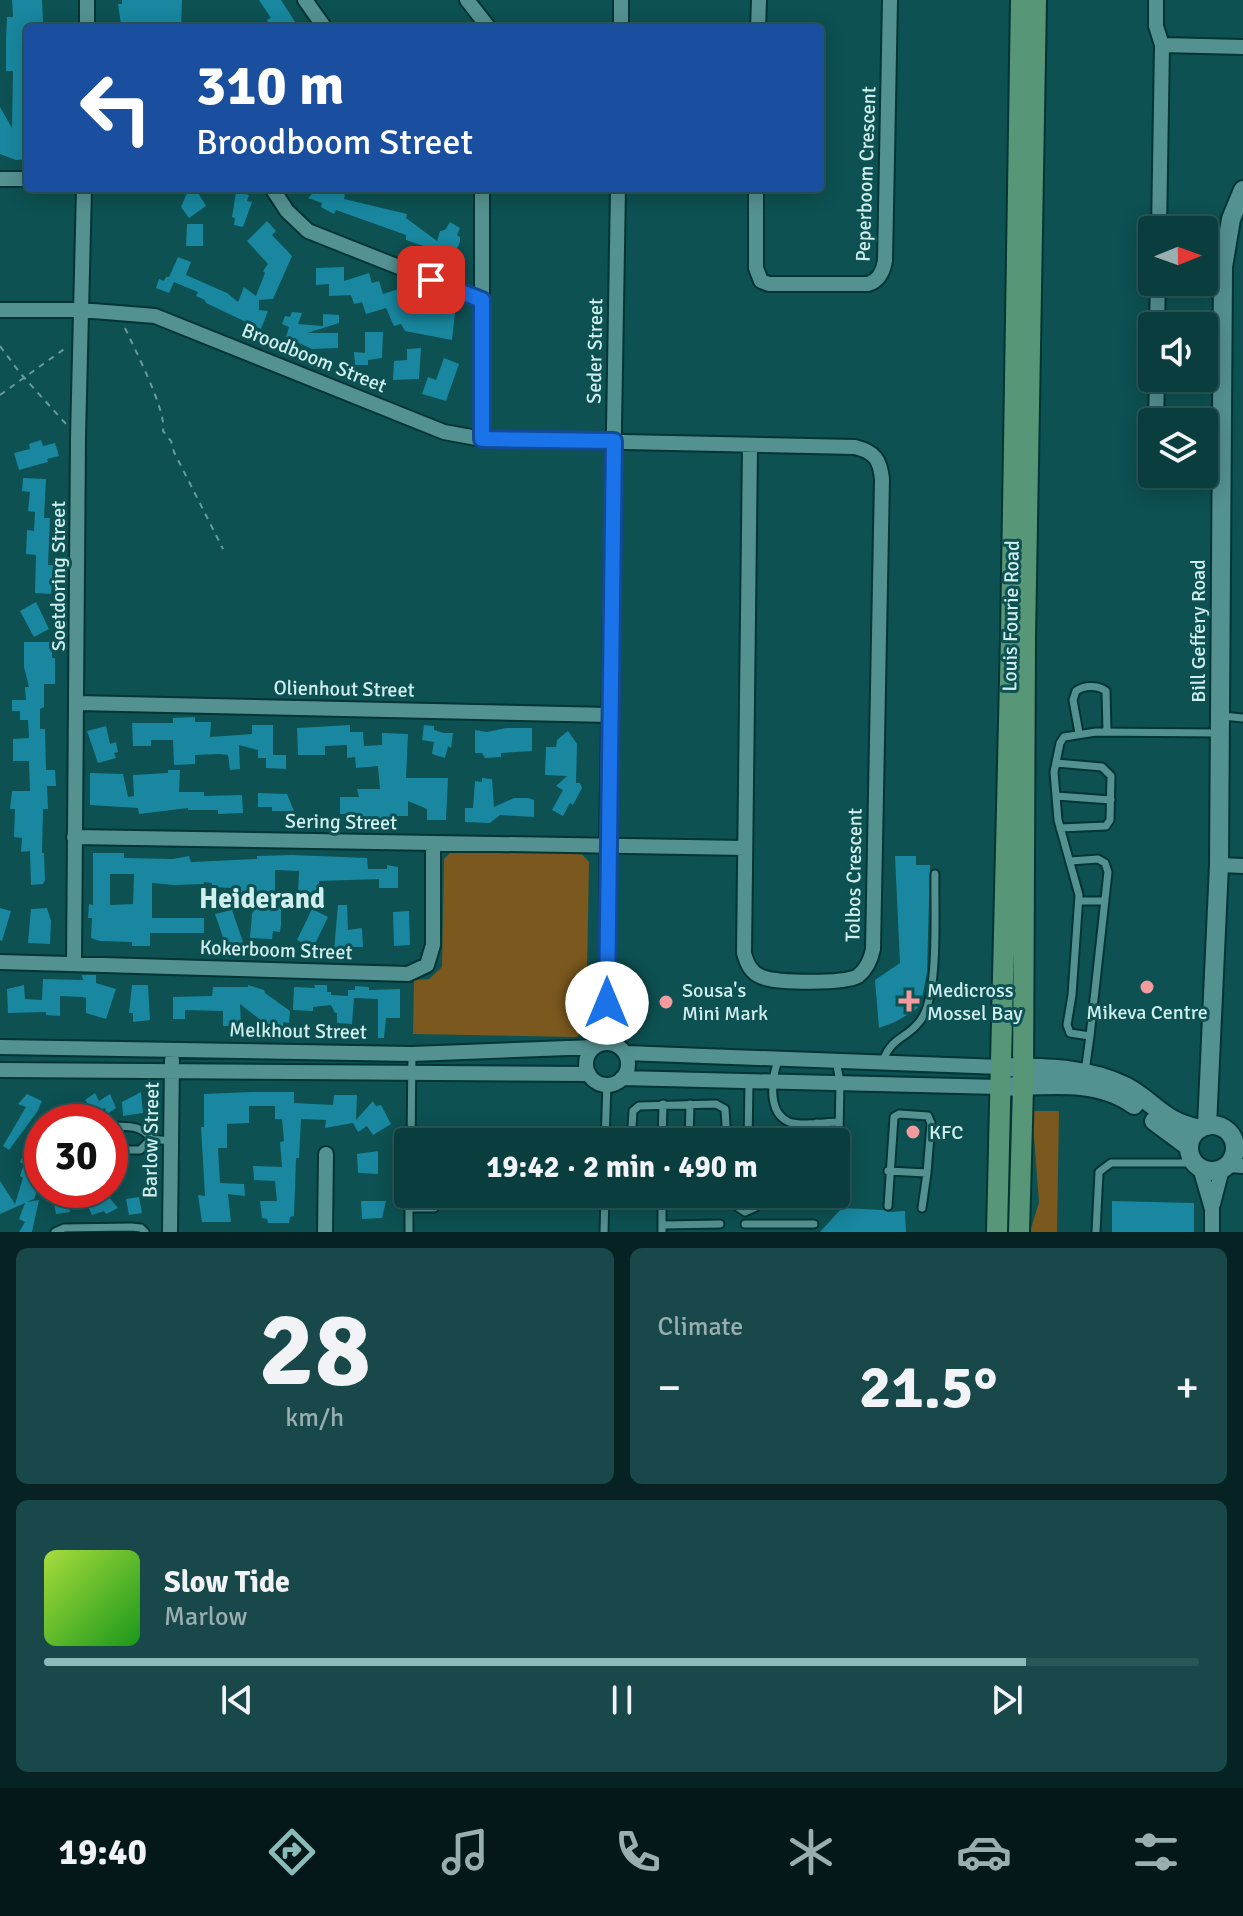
<!DOCTYPE html>
<html lang="en">
<head>
<meta charset="utf-8">
<style>
  :root { --surface:#0a3d3e; --page:#184849; --text:#f1f3f6; --muted:#99aeb0; --line:#2a5658; --accent:#8bbbb9 }
  body { margin:0; font-family:Signika,sans-serif; background:var(--page); color:var(--text); height:100vh; display:flex; flex-direction:column; font-size:30px; white-space:nowrap }
  * { box-sizing:border-box; margin:0 }
  p { font-size:26px; color:var(--muted) }
  .icon { flex:none; width:44px; height:44px; fill:none; stroke:currentColor; stroke-width:2; stroke-linecap:round; stroke-linejoin:round }
  .map { position:relative; height:1232px; overflow:hidden }
  .panel { display:flex; flex-direction:column; gap:16px; padding:16px; background:#062222; flex:1 }
  .panel>* { flex:none }
  .hud { position:absolute; left:24px; top:24px; width:800px; height:168px; border-radius:8px; box-shadow:0 4px 20px #0003,0 0 0 2px var(--line); background:#1a4fa0; color:#fff; overflow:hidden }
  .needle { width:52px; rotate:89deg }
  .controls { position:absolute; left:1138px; top:216px; display:grid; gap:16px }
  .controls a { display:grid; place-items:center; width:80px; height:80px; border-radius:8px; background:var(--surface); box-shadow:0 4px 20px #0003,0 0 0 2px var(--line); font-size:40px }
  .speed { position:absolute; left:24px; top:1104px; display:flex; gap:16px; font-size:40px; font-weight:700; text-align:center }
  .speed>* { display:grid; place-content:center; width:104px; height:104px; border-radius:50%; background:var(--surface); box-shadow:0 4px 20px #0003,0 0 0 2px var(--line); line-height:1 }
  .speed .limit { border:12px solid #d22; background:#fff; color:#111 }
  .pin { position:absolute; display:grid; place-items:center; width:68px; height:68px; color:#fff; margin:-34px; border-radius:16px; box-shadow:0 4px 12px #0006 }
  .me { position:absolute; width:88px; margin:-44px; rotate:0deg; stroke-linejoin:round; filter:drop-shadow(0 0 6px #0008) }
  .turn { display:flex; align-items:center; gap:28px; height:168px; padding:0 40px; font-size:36px }
  .turn .icon { width:104px; height:104px; stroke-width:2.5 }
  .turn b { display:block; font-size:56px; line-height:68px }
  .big { font-size:60px; font-weight:800; line-height:1.1 }
  .panel .widget { flex:1; display:flex; flex-direction:column; justify-content:center; gap:12px; min-width:0; padding:0 28px; border-radius:12px; background:var(--page) }
  .panel .dial { align-items:center; gap:0 }
  .dial b { font-size:104px; line-height:1 }
  .song { display:flex; align-items:center; gap:24px }
  .cover { width:96px; height:96px; border-radius:12px; background:linear-gradient(135deg,hsl(80 70% 55%),hsl(120 70% 35%)) }
  .played { height:8px; border-radius:4px; background:linear-gradient(90deg,var(--accent) 85%,var(--line) 85%) }
  .keys { display:flex; justify-content:space-around; direction:ltr }
  .heat { display:flex; justify-content:space-between; align-items:center; font-size:44px; direction:ltr }
  .panel .tiles { flex:1; display:grid; gap:16px; grid-template-columns:1fr 1fr }
  .widget:last-child { grid-column:span 2 }
  .trip { position:absolute; left:394px; top:1128px; width:456px; height:80px; border-radius:8px; background:var(--surface); box-shadow:0 4px 20px #0003,0 0 0 2px var(--line); font-weight:800; line-height:80px; text-align:center }
  .tabs { display:flex; height:128px; justify-content:space-around; align-items:center; background:#041819; color:var(--muted) }
  .tabs .icon { width:56px; height:56px }
  .tabs .selected { color:var(--accent) }
  .tabs b { font-size:36px; color:var(--text) }
  .map>svg:first-child { display:block }
</style>
</head>
<body>
<div class="map">
<svg width="1243" height="1232" viewBox="0 0 1243 1232">
  <rect width="100%" height="100%" fill="#0d5152"/>
  <path fill="#7a581e" d="M453 850 580 852 589 862 586 1027 577 1037 413 1034 414 980 429 979 442 967 444 859Z
    M1032 1111H1059L1057 1232H1030L1039 1202Z"/>
  <path fill="#18879f" fill-rule="evenodd" d="M12 0H42L43 22H40V28H28V159L16 160 0 154V107L12 128 13 71H6V40L7 17H13Z
    M122 0H182L181 28H134L133 25 121 24 118 4H122Z
    M259 0H281L299 28H272L267 20 271 18Z
    M195 188 206 206 189 218 181 207 187 193Z
    M318 188H332L345 195 344 199 407 214 406 218 437 241 440 231 445 230 450 222 460 228 457 235 460 237V242L456 250 459 252 455 259 422 251 423 246 406 240V235L336 210 334 214 321 207 322 203 308 198Z
    M236 192 249 195 247 201 252 202 243 227 234 225 235 218 232 217Z
    M267 221 276 231 272 235 292 256 273 299 259 300V310L268 311 261 329 206 303 205 300 196 296 198 292 174 282 169 293 156 288 159 279 164 281 166 277H169L178 257 191 262 186 275 227 293 238 302 244 287 256 296 265 273 263 271 268 264 247 241Z
    M187 224H203V246H186Z
    M344 267V281L369 273 372 283 379 281 383 294 405 287 410 301 417 299 421 312 436 314 437 304 452 305 451 312 455 313 452 340 405 331 401 324 394 326 386 308 366 314 362 302 354 304 351 295 329 296V284L316 285V268Z
    M292 312 302 313 298 324 323 326V314L339 315V323L307 333H338V348L312 349 286 337 289 327 282 324 285 316 290 317Z
    M365 332H383L382 358 368 360V365H355L354 352 365 353Z
    M421 348 419 379 393 380 394 361 407 360V349Z
    M444 358 459 364 446 401 422 394 428 377 436 380Z
    M41 440 43 446 55 443 59 456 47 459 48 462 19 470 14 453 30 449 29 444Z
    M23 478 46 479 44 518H50L48 565H53L51 594 35 593 36 555 26 554 27 530 34 531 35 512 28 511 30 492 22 491Z
    M36 602 49 629 34 637 20 611Z
    M24 642H52V658H55V684H44V707L40 709V729H45L46 770H55L56 786H47L48 809H43L42 853H44L45 880 43 884 31 885 30 851 21 852 22 838 14 837 15 809H10L12 791H30L29 761H13V739L29 738 28 720H20V711H12V700H26L25 687H29L24 667Z
    M195 717V722H211L210 737 252 734V725H273V755H286V769L266 768V758H258V750L239 745 240 769 230 770 228 755 220 754 195 755V764L174 765 173 740H151V746H133L132 723H173V718Z
    M350 725V732H363L364 746 382 745V733L408 734 406 778H448L446 820H427V809L408 801V816H396V820L346 818 347 814H340V797H359L357 789H380L378 766 356 768 355 757 347 758V745L325 746V755H298L297 728Z
    M424 725 434 726V730L444 733H453L451 748 448 746 445 758 432 754 434 742 422 740Z
    M106 726 110 744 116 742 118 752 114 753 116 758 98 763 87 731Z
    M506 728H532V751L501 753V757L485 758 482 753H475V730L487 732Z
    M568 731 577 744 576 783H580L582 788 573 805 570 803 563 816 552 810 563 790 556 786 567 776 545 775 546 747H556L557 740Z
    M168 770H180L179 792H204V796L242 795 243 813 218 814V810H188V808L139 814 138 808 90 805V773L123 774 128 797 134 796 133 775 168 773Z
    M482 778 492 779 494 807 514 798H528L534 800V817L500 815 490 823 465 822V808H473L475 781 482 782Z
    M258 793 287 794 294 811H272V807H258Z
    M93 853H124V858L173 859 189 856 191 862 257 859V856L292 855 367 858 368 869H387V865L398 867V888H379V879L319 881 318 896H298L299 871 275 870V906H281V925L280 932 273 931 272 939 250 938 252 914 259 899 232 898 231 888 212 887V883L204 882V884L174 885 152 883V918H204V933H150V946H132V942L100 941 91 938 92 918H88L89 904 93 905ZM110 874H134L133 904 110 905Z
    M895 856H916V865H930L927 972 921 1004 914 1011 895 1022 879 1028 875 980 900 963Z
    M338 905H347L348 930 362 928 363 947H349L348 951 334 950Z
    M0 908 11 911 2 941 0 940Z
    M47 908 51 921 50 944 28 943 31 909Z
    M312 909 328 917 313 948 297 940Z
    M232 910 243 942 226 946 215 914Z
    M409 911 410 945 394 946 393 912Z
    M82 975H96V983L116 989 106 1019 86 1013V998L83 997 60 996V1016L46 1015V1012L8 1013 7 989 24 985 25 999 42 1000 43 979 83 980Z
    M132 985H148L150 1020 133 1022V1013H129Z
    M248 985 264 990 265 993 290 1011 289 1023 283 1022 284 1030 271 1028 240 1004 241 1026H223V1011L185 1010V1019H173V997L212 996 213 987H248Z
    M314 985H327V992H331V995L348 996V990H355V986L369 987V990L400 989V1018H386L384 1038H378V999L354 998 352 1024 337 1023V1013H335L331 1005 313 1007V1011L293 1010 294 987 315 988Z
    M141 1092 143 1113 123 1116 122 1102Z
    M251 1092H294V1103L333 1105 334 1095H357L356 1120 373 1101 376 1106 381 1105 391 1124 373 1135 367 1126 358 1132 353 1123 325 1128 326 1120 301 1119 299 1158H296L294 1216 290 1217 289 1223H268L267 1219 262 1218 260 1201H277L275 1181 254 1180 253 1166 282 1167 280 1142 284 1141 282 1119H275V1106H249V1123L227 1124V1148H218L220 1183 244 1184 245 1196 228 1194 231 1222H202L198 1195 205 1196 201 1127H204V1094Z
    M95 1093 99 1101 110 1094 116 1108 107 1114 105 1108 87 1117 84 1112 91 1108 85 1100Z
    M27 1094 42 1101 37 1112 9 1150 3 1146 26 1107 18 1104Z
    M378 1151V1174L358 1173 357 1154Z
    M25 1152 40 1162 34 1172 38 1175 34 1186 38 1188 34 1199 27 1202 39 1200 32 1232H19L25 1222 19 1219 25 1203 0 1214V1181L15 1204 23 1178 20 1176 24 1164 20 1162Z
    M95 1195 97 1200 107 1195 118 1208 106 1214 104 1211 92 1215 85 1200Z
    M67 1197 70 1212 56 1214 53 1199Z
    M139 1197 142 1213 129 1215 126 1199Z
    M361 1201H386L382 1218 362 1219Z
    M1112 1201 1194 1203V1232H1112Z
    M842 1208 883 1210 888 1212 905 1211 906 1232H820Z"/>
  <g fill="none" stroke-linecap="round" stroke-linejoin="round">
    <defs>
      <path id="service" d="M1222 716 1243 718
        M1079 733 1073 700 1076 691C1084 685 1098 685 1106 691L1107 731
        M1056 763 1102 767 1111 776 1110 820 1106 826 1060 828
        M1056 796 1111 800
        M1070 861 1098 859 1105 863 1108 872 1090 1036 1070 1033 1067 1025 1072 995 1079 895 1058 820 1054 772 1060 743 1064 737 1096 732 1218 733
        M1079 901H1105
        M779 1058C772 1076 766 1112 789 1122 802 1127 825 1122 839 1122
        M883 1061C892 1036 907 1039 920 1021 940 996 934 908 935 874
        M1085 1072 1090 1036
        M110 1126C127 1127 141 1124 151 1139L171 1141
        M411 1142 412 1054
        M605 1142 607 1084
        M631 1142 633 1111 639 1106 716 1104 725 1109 727 1142
        M662 1142 663 1104
        M689 1142 690 1104
        M748 1142 749 1083
        M816 1142 817 1123
        M110 1150H140L151 1139
        M662 1194V1232
        M736 1194V1206L745 1212 756 1207 758 1200 756 1194
        M605 1201 735 1200
        M757 1204 836 1202 838 1190 840 1082 836 1060
        M888 1206 894 1117 899 1114 928 1116 931 1123 927 1173 888 1171
        M409 1208H434
        M922 1208 927 1173
        M745 1224H814
        M662 1225 720 1224
        M55 1232 64 1228 131 1227 141 1228 145 1232
        M409 1232V1194
        M604 1232 605 1194
        M1096 1232 1099 1172 1111 1163H1195"/>
      <path id="minor" d="M305 0 325 28
        M467 0 489 28
        M1156 0V26L1162 45 1159 230
        M87 28V0
        M621 28V0
        M758 28 759 0
        M1162 45 1243 47
        M0 179H28
        M272 188 287 211 308 231 482 300
        M756 188V268L761 281 769 284H868C879 281 883 272 885 261L890 0
        M0 310H81L155 316 444 432 482 439 855 447C875 452 880 460 882 479L873 949C871 959 867 969 858 976 844 984 778 983 762 977 751 973 747 964 744 953L750 446
        M1157 326 1158 282
        M1156 422 1157 378
        M482 439V188
        M1204 457H1221
        M77 703 610 715
        M74 837 745 848
        M1219 865 1243 866
        M0 962 408 974 427 965 433 945V844
        M74 964 78 437 84 188
        M608 1043 607 847 618 188
        M586 1064a21 21 0 1 1 42 0a21 21 0 1 1-42 0Z
        M0 1047 412 1054 594 1047
        M625 1053 1001 1067
        M0 1070 589 1074
        M622 1078 1000 1087
        M1235 1144 1243 1149
        M1228 1165 1243 1166
        M1200 1168 1212 1209V1232
        M1213 1204 1222 1169
        M170 1232 172 1060
        M325 1232 326 1154"/>
      <path id="tertiary" d="M1001 1067C1043 1068 1086 1067 1125 1086 1157 1103 1159 1120 1200 1129
        M1000 1087C1044 1086 1096 1077 1134 1105
        M1154 1121 1189 1147
        M1189 1148a23 23 0 1 1 46 0a23 23 0 1 1-46 0Z
        M1207 1126 1219 865 1223 267 1231 219 1243 190"/>
      <path id="secondary" d="M997 1232 1011 637 1021 0
        M1019 1232 1023 1087 1025 638 1036 0"/>
    </defs>
    <use href="#service" stroke="#013435" stroke-width="11"/>
    <use href="#minor" stroke="#013435" stroke-width="18"/>
    <use href="#tertiary" stroke="#013435" stroke-width="22"/>
    <use href="#secondary" stroke="#013435" stroke-width="24"/>
    <path stroke="#689b9b" stroke-width="2" stroke-dasharray="6 6" stroke-linecap="butt" d="M125 328C134 348 167 411 163 431L171 441 174 452 223 549
      M0 346 20 373 66 424
      M0 395 67 347"/>
    <use href="#service" stroke="#549191" stroke-width="7"/>
    <use href="#minor" stroke="#549191" stroke-width="14"/>
    <use href="#tertiary" stroke="#549191" stroke-width="18"/>
    <use href="#secondary" stroke="#579777" stroke-width="20"/>
  </g>
  <g fill="none" stroke-linecap="round" stroke-linejoin="round">
    <defs>
      <path id="route" d="M431 280 482 300V439L614 441 607 1003"/>
    </defs>
    <use href="#route" stroke="#114b97" stroke-width="20"/>
    <use href="#route" stroke="#1a73e8" stroke-width="14"/>
  </g>
  <g fill="#f49b9f" stroke="#0d5152" stroke-width="3">
    <circle cx="1147" cy="987" r="8"/>
    <path d="M905 989h8v8h8v8h-8v8h-8v-8h-8v-8h8z"/>
    <circle cx="666" cy="1002" r="8"/>
    <circle cx="913" cy="1132" r="8"/>
  </g>
  <g text-anchor="middle" dominant-baseline="central" stroke-width="6" stroke-linejoin="round" paint-order="stroke">
    <g font-size="20" fill="#d0eeee" stroke="#0d5152">
      <text transform="translate(866 174) rotate(-88)">Peperboom Crescent</text>
      <text transform="translate(595 351) rotate(-89)">Seder Street</text>
      <text transform="translate(314 358) rotate(22)">Broodboom Street</text>
      <text transform="translate(58 576) rotate(-90)">Soetdoring Street</text>
      <text transform="translate(1011 616) rotate(-89)">Louis Fourie Road</text>
      <text transform="translate(1198 631) rotate(-90)">Bill Geffery Road</text>
      <text transform="translate(344 689) rotate(1)">Olienhout Street</text>
      <text transform="translate(341 822) rotate(1)">Sering Street</text>
      <text transform="translate(854 875) rotate(-89)">Tolbos Crescent</text>
      <text transform="translate(276 950) rotate(2)">Kokerboom Street</text>
      <text transform="translate(298 1031) rotate(1)">Melkhout Street</text>
      <text transform="translate(151 1140) rotate(-89)">Barlow Street</text>
    </g>
    <g font-size="20" fill="#d0eeee" stroke="#0d5152" text-anchor="start">
      <text x="682" y="990">Sousa's<tspan x="682" dy="23">Mini Mark</tspan></text>
      <text x="927" y="990">Medicross<tspan x="927" dy="23">Mossel Bay</tspan></text>
      <text x="1147" y="1012" text-anchor="middle">Mikeva Centre</text>
      <text x="929" y="1132">KFC</text>
    </g>
    <g font-size="28" font-weight="bold" fill="#d0eeee" stroke="#0d5152">
      <text x="262" y="899">Heiderand</text>
    </g>
  </g>
</svg>
<div class="controls">
<a><svg class="needle" viewBox="-14 -14 28 28"><path d="M0-13l5 13h-10z" fill="#e53935"/><path d="M0 13l5-13h-10z" fill="#99aeb0"/></svg></a>
<a><svg class="icon" aria-label="sound" viewBox="0 0 24 24"><path d="M4 9h4l5-4v14l-5-4H4zM17 9q2 3 0 6"/></svg></a>
<a><svg class="icon" aria-label="layers" viewBox="0 0 24 24"><path d="M12 4l9 5-9 5-9-5zM3 14l9 5 9-5"/></svg></a>
</div>
<div class="speed"><div class="limit">30</div></div>
<div class="pin" style="left:431px;top:280px;background:#d93025"><svg class="icon" aria-label="arrive" viewBox="0 0 24 24"><path d="M6 21V4h12l-3 4 3 4H6"/></svg></div>
<svg class="me" style="left:607px;top:1003px" viewBox="-20 -20 40 40"><circle r="19" fill="#fff"/><path d="M0-13L10 11 0 6-10 11z" fill="#1a73e8"/></svg>
<div class="trip">19:42 · 2 min · 490 m</div>
<div class="hud">
<div class="turn"><svg class="icon" aria-label="left" viewBox="0 0 24 24"><path d="M17 20v-9H6M10 6l-5 5 5 5"/></svg><div><b>310 m</b>Broodboom Street</div></div>
</div>
</div>
<section class="panel">
<div class="tiles">
<div class="widget dial"><b>28</b><p>km/h</p></div>
<div class="widget"><p>Climate</p>
<div class="heat"><a>−</a><b class="big">21.5°</b><a>+</a></div>
</div>
<div class="widget">
<div class="song"><i class="cover"></i><div><b>Slow Tide</b><p>Marlow</p></div></div>
<div class="played"></div>
<div class="keys"><svg class="icon" aria-label="previous" viewBox="0 0 24 24"><path d="M18 5L8 12l10 7zM5 5v14"/></svg><svg class="icon" aria-label="pause" viewBox="0 0 24 24"><path d="M8 5v14M16 5v14"/></svg><svg class="icon" aria-label="next" viewBox="0 0 24 24"><path d="M6 5l10 7-10 7zM19 5v14"/></svg></div>
</div>
</div>
</section>
<nav class="tabs">
<b>19:40</b>
<svg class="icon selected" aria-label="directions" viewBox="0 0 24 24"><path d="M12 3l9 9-9 9-9-9zM9 14v-3h6M13 9l2 2-2 2"/></svg>
<svg class="icon" aria-label="music" viewBox="0 0 24 24"><path d="M9 18V5l10-2v13"/><circle cx="6" cy="18" r="3"/><circle cx="16" cy="16" r="3"/></svg>
<svg class="icon" aria-label="phone" viewBox="0 0 24 24"><path d="M5 4h4l2 5-3 2q2 4 5 5l2-3 5 2v4C11 20 4 13 5 4z"/></svg>
<svg class="icon" aria-label="climate" viewBox="0 0 24 24"><path d="M12 3v18M4 7l16 10M4 17L20 7"/></svg>
<svg class="icon" aria-label="car" viewBox="0 0 24 24"><path d="M5 17H2v-5l4-1 3-4h7l3 4 3 1v5h-3M9 17h6M6 11h13"/><circle cx="7" cy="17" r="2"/><circle cx="17" cy="17" r="2"/></svg>
<svg class="icon" aria-label="filters" viewBox="0 0 24 24"><path d="M4 7h16M4 17h16"/><circle cx="9" cy="7" r="2"/><circle cx="15" cy="17" r="2"/></svg>
</nav>
</body>
</html>
